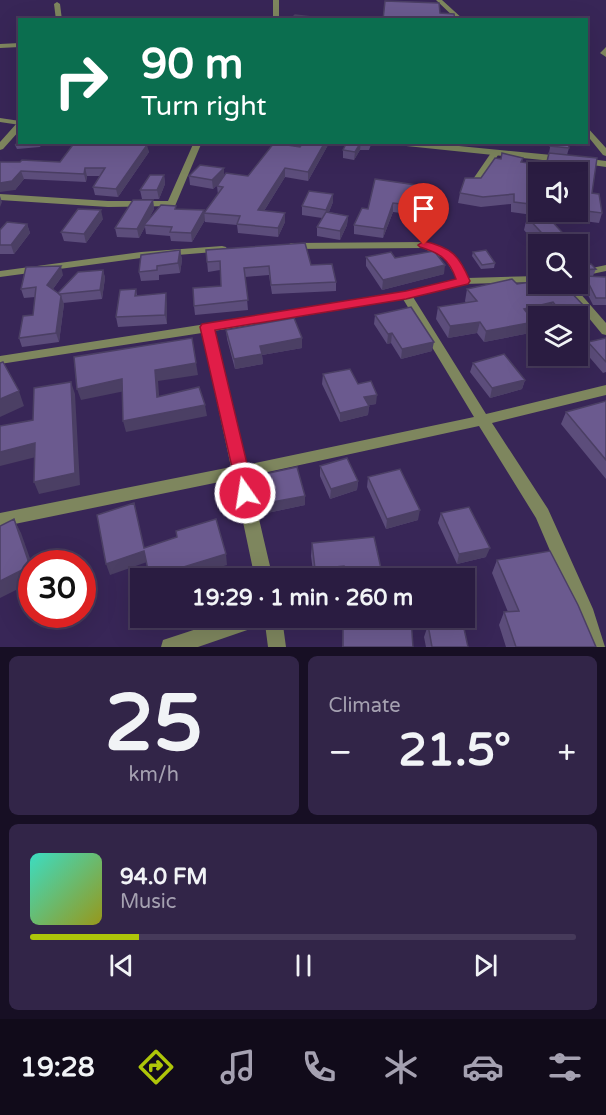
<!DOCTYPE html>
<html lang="en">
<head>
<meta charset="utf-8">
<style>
  :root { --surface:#2a1c41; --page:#322548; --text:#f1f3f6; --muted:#a5a1b1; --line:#463a5a; --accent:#aec509 }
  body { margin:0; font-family:"Varela Round",sans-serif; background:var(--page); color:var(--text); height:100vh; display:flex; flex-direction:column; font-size:22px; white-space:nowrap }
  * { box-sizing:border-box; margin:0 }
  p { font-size:20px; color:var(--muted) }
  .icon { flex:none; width:33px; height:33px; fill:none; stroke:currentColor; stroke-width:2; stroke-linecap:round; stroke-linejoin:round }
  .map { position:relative; height:647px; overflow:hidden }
  .side { display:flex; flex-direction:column; gap:9px; padding:9px; background:#170f24; flex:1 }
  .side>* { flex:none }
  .guide { position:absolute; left:18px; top:18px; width:570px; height:126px; border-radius:0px; box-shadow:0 6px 24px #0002,0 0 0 2px var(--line); background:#0b6e4f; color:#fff; overflow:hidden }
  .fabs { position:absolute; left:528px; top:162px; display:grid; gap:12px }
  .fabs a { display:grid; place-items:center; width:60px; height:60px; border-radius:0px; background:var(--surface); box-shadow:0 6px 24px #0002,0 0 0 2px var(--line); font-size:30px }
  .speed { position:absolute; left:18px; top:550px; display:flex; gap:12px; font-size:30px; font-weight:700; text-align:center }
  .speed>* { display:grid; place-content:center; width:78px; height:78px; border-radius:50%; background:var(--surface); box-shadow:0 6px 24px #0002,0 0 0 2px var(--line); line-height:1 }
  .speed .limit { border:9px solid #d22; background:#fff; color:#111 }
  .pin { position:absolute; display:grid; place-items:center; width:51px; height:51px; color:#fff; margin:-62px -26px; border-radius:50% 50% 50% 0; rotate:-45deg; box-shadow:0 0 6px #0007 }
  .pin .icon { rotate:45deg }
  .me { position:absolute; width:66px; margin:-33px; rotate:347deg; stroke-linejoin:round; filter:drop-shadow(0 0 4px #0008) }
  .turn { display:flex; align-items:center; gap:21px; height:126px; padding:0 24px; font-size:27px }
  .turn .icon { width:78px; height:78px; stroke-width:2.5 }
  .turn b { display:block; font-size:42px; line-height:51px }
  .big { font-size:45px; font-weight:700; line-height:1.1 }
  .side .widget { flex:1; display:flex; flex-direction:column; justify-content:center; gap:9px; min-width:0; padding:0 21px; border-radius:9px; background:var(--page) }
  .side .dial { align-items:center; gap:0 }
  .dial b { font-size:78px; line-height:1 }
  .song { display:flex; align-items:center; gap:18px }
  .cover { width:72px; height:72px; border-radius:9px; background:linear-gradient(135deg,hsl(170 70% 55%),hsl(60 70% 35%)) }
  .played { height:6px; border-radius:3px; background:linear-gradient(90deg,var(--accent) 20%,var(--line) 20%) }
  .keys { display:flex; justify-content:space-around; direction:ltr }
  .heat { display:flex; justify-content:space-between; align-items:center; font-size:33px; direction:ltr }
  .side .tiles { flex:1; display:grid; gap:9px; grid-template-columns:1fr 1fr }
  .widget:last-child { grid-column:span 2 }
  .trip { position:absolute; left:130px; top:568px; width:345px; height:60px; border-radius:0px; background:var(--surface); box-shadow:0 6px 24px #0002,0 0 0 2px var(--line); font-weight:700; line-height:60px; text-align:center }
  .dock { display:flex; height:96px; justify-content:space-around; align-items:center; background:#110b1a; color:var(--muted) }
  .dock .icon { width:42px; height:42px }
  .dock .selected { color:var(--accent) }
  .dock b { font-size:27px; color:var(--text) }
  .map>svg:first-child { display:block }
</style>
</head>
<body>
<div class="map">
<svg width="606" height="647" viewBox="0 0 606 647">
  <rect width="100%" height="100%" fill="#382657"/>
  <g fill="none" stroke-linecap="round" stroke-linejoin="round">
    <path fill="#7e865e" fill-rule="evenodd" d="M273 0H279V20H273Z
      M436 0H442L464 20H457Z
      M57 2 60 4 62 20H56L54 4Z
      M20 43V47L0 48V44Z
      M606 47V57L600 53Z
      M17 123H20V130L3 149 0 150V142Z
      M586 126 606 148V156L603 155 586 134Z
      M194 142H202L175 206 108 207 0 200V194L108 201H168Z
      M493 150 500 152 477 187H471L469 185Z
      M424 242C446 248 458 256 467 278L538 276V282L463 284 413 297 486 414 606 385V395L492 423 548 509 593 609 605 647H587L575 609 536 518 479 426 249 476 273 579H255L234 479 0 527V513L231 467 202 333 0 364V356L323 306 406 291 457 279 445 259 423 248 291 249 286 246 291 243ZM403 299 474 417 246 465 214 331Z
      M222 246 226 247 227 249 226 251 141 258 0 277V271L141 252Z
      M606 265V271L578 277V271Z
      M561 284H572L606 323V335L602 334Z
      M230 618H282L286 647H268L265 624 198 647H161L163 640Z"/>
    <path fill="#7e865e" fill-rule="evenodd" d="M0 118 20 121V125L0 122Z
      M383 142H418L562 156 566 159 562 162 387 144Z
      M582 158 606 161V167L579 163 578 161Z"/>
  </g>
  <path fill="#5c4d7b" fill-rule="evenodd" d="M20 142H43L40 147 17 149 15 145Z
    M75 142H144L149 152 118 197 95 195 93 187 100 176H87L86 182 24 179 15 190 0 162H60Z
    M244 142H261L260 146 245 145Z
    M347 142H372L369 150H360L354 160 343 158V150Z
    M551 142 569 148 567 155 549 153Z
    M328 145 308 181 285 177 264 211 285 222 278 237 238 233 237 225 205 222V220L192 242 171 241 170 236 146 234 145 227 139 238 117 237 115 228 153 200 154 209 148 220 176 209 205 212 218 195 217 186 219 183 213 189 190 185 189 176 224 168V175L248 176 300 147Z
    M502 153 523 158 522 162 545 166 549 153 597 158 592 193 599 194 602 213 599 223 547 216 573 244H538V247L524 230 527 217 540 216 511 212V204L481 207 458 203 460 193 465 178H481L495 158 501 159ZM538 172H578V212H538Z
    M164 175 165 184 159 199H142L140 190Z
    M423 186 418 215 393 212 383 238 354 234V225L368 209Z
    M333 202 329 212 348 216 347 225 340 240 317 236V227L322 218 302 215V206Z
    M103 219 86 243 64 241 61 232Z
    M27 224 30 233 14 254H0V230Z
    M578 249 581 266 596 269 593 276 606 277V305H593L582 283 577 284H578Z
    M180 250 182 260 180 273 159 275V280L141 281 139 272Z
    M206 250 311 265 336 282V291L272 294 269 275 245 277 248 310 195 315 194 306 221 286 220 270 208 272Z
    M473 252 495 263 494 268 481 269 472 256Z
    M366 257 395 258 444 274 382 290 366 266Z
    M103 270 105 278 102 299 63 303 64 304 59 342 22 347 19 338 33 315 35 297 24 298 21 289 63 275 53 289 58 293Z
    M517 284 585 307 581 319 578 316H552L549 314 531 318 530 333 484 342 477 333 448 338 436 319 438 307 466 303 465 301 467 289Z
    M136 289 137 296 167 303V324L118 327 116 317Z
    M375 315 432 351 401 359 391 343 387 344 374 324Z
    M226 330 302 338V348L262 355 263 364 235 369 227 339Z
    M606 338V372L603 373 585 352 588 342Z
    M473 363 525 380 522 389 490 398 470 372Z
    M323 374 358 384 376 404 369 405 368 415 340 422 322 384Z
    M606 401V479L561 424 566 412Z
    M320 466 358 481 357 490 330 499 320 476Z
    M260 475 305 496V505L267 513 261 484Z
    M368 477 418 520 386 529 367 487Z
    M441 513 486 557 457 564 438 523Z
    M312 543 382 573 414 579H314L311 556Z
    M497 560 596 647H506L499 625 504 612H508L492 573Z
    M347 618H411L413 647H342L343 622H347Z
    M428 625 468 647H426L424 637Z"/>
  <path fill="#4b3f64" d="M325 142H328V145L308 181V172Z
    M361 142 360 150 354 160 355 152Z
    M147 145 149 152 118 197 116 189Z
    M85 168 87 176 86 182 84 174Z
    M224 168V177L213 189 212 180Z
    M285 168V177L259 219 258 210Z
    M21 171 24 179 15 190 0 192V183Z
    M164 175 165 184 159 199 157 190Z
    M333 194V202L326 219V210Z
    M0 196 2 202 0 207Z
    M153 200 154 209 146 225H144L145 227 139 238 137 229Z
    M393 203V212L383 238 384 229Z
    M101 210 103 219 86 243 84 234Z
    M204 210 205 220 192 242 191 233Z
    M285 213V222L278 237V228Z
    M348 216 347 225 340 240V231Z
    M27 224 30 233 14 254 11 245Z
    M180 250 182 260 180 273 178 263Z
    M445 265 444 274 382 290 383 280Z
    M61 266 63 275 50 293 47 285Z
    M103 270 105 278 102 299 100 290Z
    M166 293 167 303V324L165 315Z
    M61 296 64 304 59 342 56 333Z
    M553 302 549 314 520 321 524 309Z
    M585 307 581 319H578V316H560L561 312Z
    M480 322 477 333 448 338 450 326Z
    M534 322 530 333 484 342 486 331Z
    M392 333 391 343 387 344 388 334Z
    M302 338V348L262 355 263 364 235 369 234 359 260 346Z
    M434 342 432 351 401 359 402 349Z
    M196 363 198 375 158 381 160 408 157 397 155 370Z
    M122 379 125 391 81 400 77 389Z
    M525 380 522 389 490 398 492 388Z
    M71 382 75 394 80 485 39 494 34 482Z
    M19 391 24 406 0 417V399Z
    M377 395 376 404 364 406V397Z
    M205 405 207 416 126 432 123 421Z
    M369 406 368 415 340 422V413Z
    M35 443 40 456 0 466V452Z
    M358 481 357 490 330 499 331 489Z
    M305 496V505L267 513V503Z
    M420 510 418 520 386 529 387 519Z
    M14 519 21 533 32 564V582L0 598V581Z
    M490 548 486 557 457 564 459 554Z
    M144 551 147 562 110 575 106 564Z
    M226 554 227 565 183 579H166L164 573Z
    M165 575 166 579H154Z"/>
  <path fill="#6b5a8f" stroke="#4b3f64" stroke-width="1.5" d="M385 1 439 3 440 13 454 14 455 20H383Z
    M295 15 338 20H290Z
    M20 142H40L15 145Z
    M75 142H140L138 144 147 145 116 189 93 187 105 168H85L84 174 21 171 12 181 0 183V162H20L22 160 60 162Z
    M312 142H325L308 172 285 168 258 210 285 213 278 228 237 224 240 216 204 213 223 187 217 186 226 173 248 176 274 143 300 147 302 144H311Z
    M347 142H361L355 152 343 150Z
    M551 142H568L569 148 550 146Z
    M502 153 523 158 521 162 546 166 549 153 597 158 592 193 599 194 602 213 578 210V172H538V205L514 202V194L483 197 460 193 465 178H481L495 158 501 159Z
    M200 165 224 168 212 180 189 176Z
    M150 175H164L157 190H140Z
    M375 179 423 186 419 206 393 203 384 229 354 225 362 208 368 209Z
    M309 191 333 194 326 210 302 206Z
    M133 200H153L137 229 115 228Z
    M161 205 176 206 175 209 204 210 191 233 170 232 172 227 144 225Z
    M78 209 101 210 84 234 61 232Z
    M326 212 348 216 340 231 317 227Z
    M546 215 573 244H552L527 217Z
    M7 222 27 224 11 245H0V230Z
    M305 243 311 265 332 264 336 282 271 285 269 266 244 268 248 300 194 306 193 288 221 286 220 261 207 262 206 250Z
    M578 249 583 255 580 258 581 266 591 264 596 269 581 270 578 266Z
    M180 250 178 263 157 266V270L139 272 141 255Z
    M486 250 495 263 482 265 473 252Z
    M434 251 445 265 383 280 366 257 391 252 395 258Z
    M61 266 47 285 58 293 78 272 103 270 100 290 59 294 61 296 56 333 19 338 23 316 33 315 36 287 21 289 26 267Z
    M585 276 606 277V298H596Z
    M512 279 517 284 538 281V284H563L585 307 561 312 553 302 524 309 534 322 486 331 480 322 450 326 438 307 477 301 467 289Z
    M136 289 135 296 166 293 165 315 116 317 120 290Z
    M411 307 434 342 402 349 392 333 388 334 375 315Z
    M294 318 302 338 260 346 262 354 234 359 226 330Z
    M192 338 196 363 155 370 157 397 199 387 205 405 123 421 122 379 77 389 74 357Z
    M606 338V362L588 342Z
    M504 354 525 380 492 388 473 363Z
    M3 362 19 391 0 399V363Z
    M350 369 358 384 371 381 377 395 364 397 369 406 340 413 323 374Z
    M71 382 75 473 34 482 35 443 0 452V426L33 420 34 388Z
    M606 401V460L566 412Z
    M347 458 358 481 331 489 320 466Z
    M297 467 305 496 267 503 260 475Z
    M400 469 420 510 387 519 368 477Z
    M134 503 144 548 177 537 176 531 216 519 226 554 164 573 165 575 154 579H150L144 551 106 564 97 515Z
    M469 507 490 548 459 554 441 513Z
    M14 519 30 566 0 581V526Z
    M374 537 382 573 412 572 414 579H345L344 566 315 569 312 543Z
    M550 551 578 605 596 647H516L504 612 519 611 497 560Z
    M349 618H411L413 647H343V622H350Z
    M463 624 468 647H432L428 625Z"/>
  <path fill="#e11d48" stroke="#92132f" stroke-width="1.5" d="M424 241C452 248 459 255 470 281L468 284 406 299 215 330 254 493 251 498 245 501 239 498 200 327 202 324 406 291 456 279C449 259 440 253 420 247L418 245Z"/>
</svg>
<div class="fabs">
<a><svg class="icon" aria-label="sound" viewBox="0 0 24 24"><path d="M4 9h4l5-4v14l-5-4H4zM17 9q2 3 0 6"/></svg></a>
<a><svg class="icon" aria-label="search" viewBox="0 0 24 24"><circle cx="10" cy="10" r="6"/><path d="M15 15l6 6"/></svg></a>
<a><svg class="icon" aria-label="layers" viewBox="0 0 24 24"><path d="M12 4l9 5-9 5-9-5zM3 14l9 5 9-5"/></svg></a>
</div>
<div class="speed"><div class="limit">30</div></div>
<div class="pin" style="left:424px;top:245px;background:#d93025"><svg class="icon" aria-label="arrive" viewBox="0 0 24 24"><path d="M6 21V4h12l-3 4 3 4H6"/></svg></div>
<svg class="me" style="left:245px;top:493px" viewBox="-20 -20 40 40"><circle r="17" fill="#e11d48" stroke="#fff" stroke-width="3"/><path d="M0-11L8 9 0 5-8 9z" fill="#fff"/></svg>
<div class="trip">19:29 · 1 min · 260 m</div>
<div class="guide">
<div class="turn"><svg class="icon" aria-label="right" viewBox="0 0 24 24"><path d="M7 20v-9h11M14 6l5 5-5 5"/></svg><div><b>90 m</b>Turn right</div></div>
</div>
</div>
<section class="side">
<div class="tiles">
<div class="widget dial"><b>25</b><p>km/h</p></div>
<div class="widget"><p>Climate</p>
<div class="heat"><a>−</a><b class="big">21.5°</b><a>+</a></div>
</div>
<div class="widget">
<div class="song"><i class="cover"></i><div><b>94.0 FM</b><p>Music</p></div></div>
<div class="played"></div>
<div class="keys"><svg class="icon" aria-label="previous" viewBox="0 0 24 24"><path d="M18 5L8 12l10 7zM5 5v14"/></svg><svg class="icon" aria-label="pause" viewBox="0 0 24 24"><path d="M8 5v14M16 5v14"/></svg><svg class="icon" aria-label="next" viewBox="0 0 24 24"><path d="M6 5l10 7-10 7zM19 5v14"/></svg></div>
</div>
</div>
</section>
<nav class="dock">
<b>19:28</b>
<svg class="icon selected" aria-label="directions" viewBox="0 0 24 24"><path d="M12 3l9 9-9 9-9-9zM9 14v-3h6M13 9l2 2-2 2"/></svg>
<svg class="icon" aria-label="music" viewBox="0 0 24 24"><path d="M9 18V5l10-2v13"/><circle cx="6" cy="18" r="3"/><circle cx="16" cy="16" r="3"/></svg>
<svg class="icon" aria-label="phone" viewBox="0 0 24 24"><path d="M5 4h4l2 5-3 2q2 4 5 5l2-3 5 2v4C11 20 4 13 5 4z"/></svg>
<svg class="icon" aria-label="climate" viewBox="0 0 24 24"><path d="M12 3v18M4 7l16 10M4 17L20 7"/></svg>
<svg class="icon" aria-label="car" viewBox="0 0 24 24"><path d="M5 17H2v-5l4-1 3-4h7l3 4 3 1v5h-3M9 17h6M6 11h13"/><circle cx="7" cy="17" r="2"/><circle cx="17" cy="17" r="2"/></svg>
<svg class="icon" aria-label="filters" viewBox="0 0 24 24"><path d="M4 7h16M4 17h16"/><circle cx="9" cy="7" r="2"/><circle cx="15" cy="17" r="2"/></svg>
</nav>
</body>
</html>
